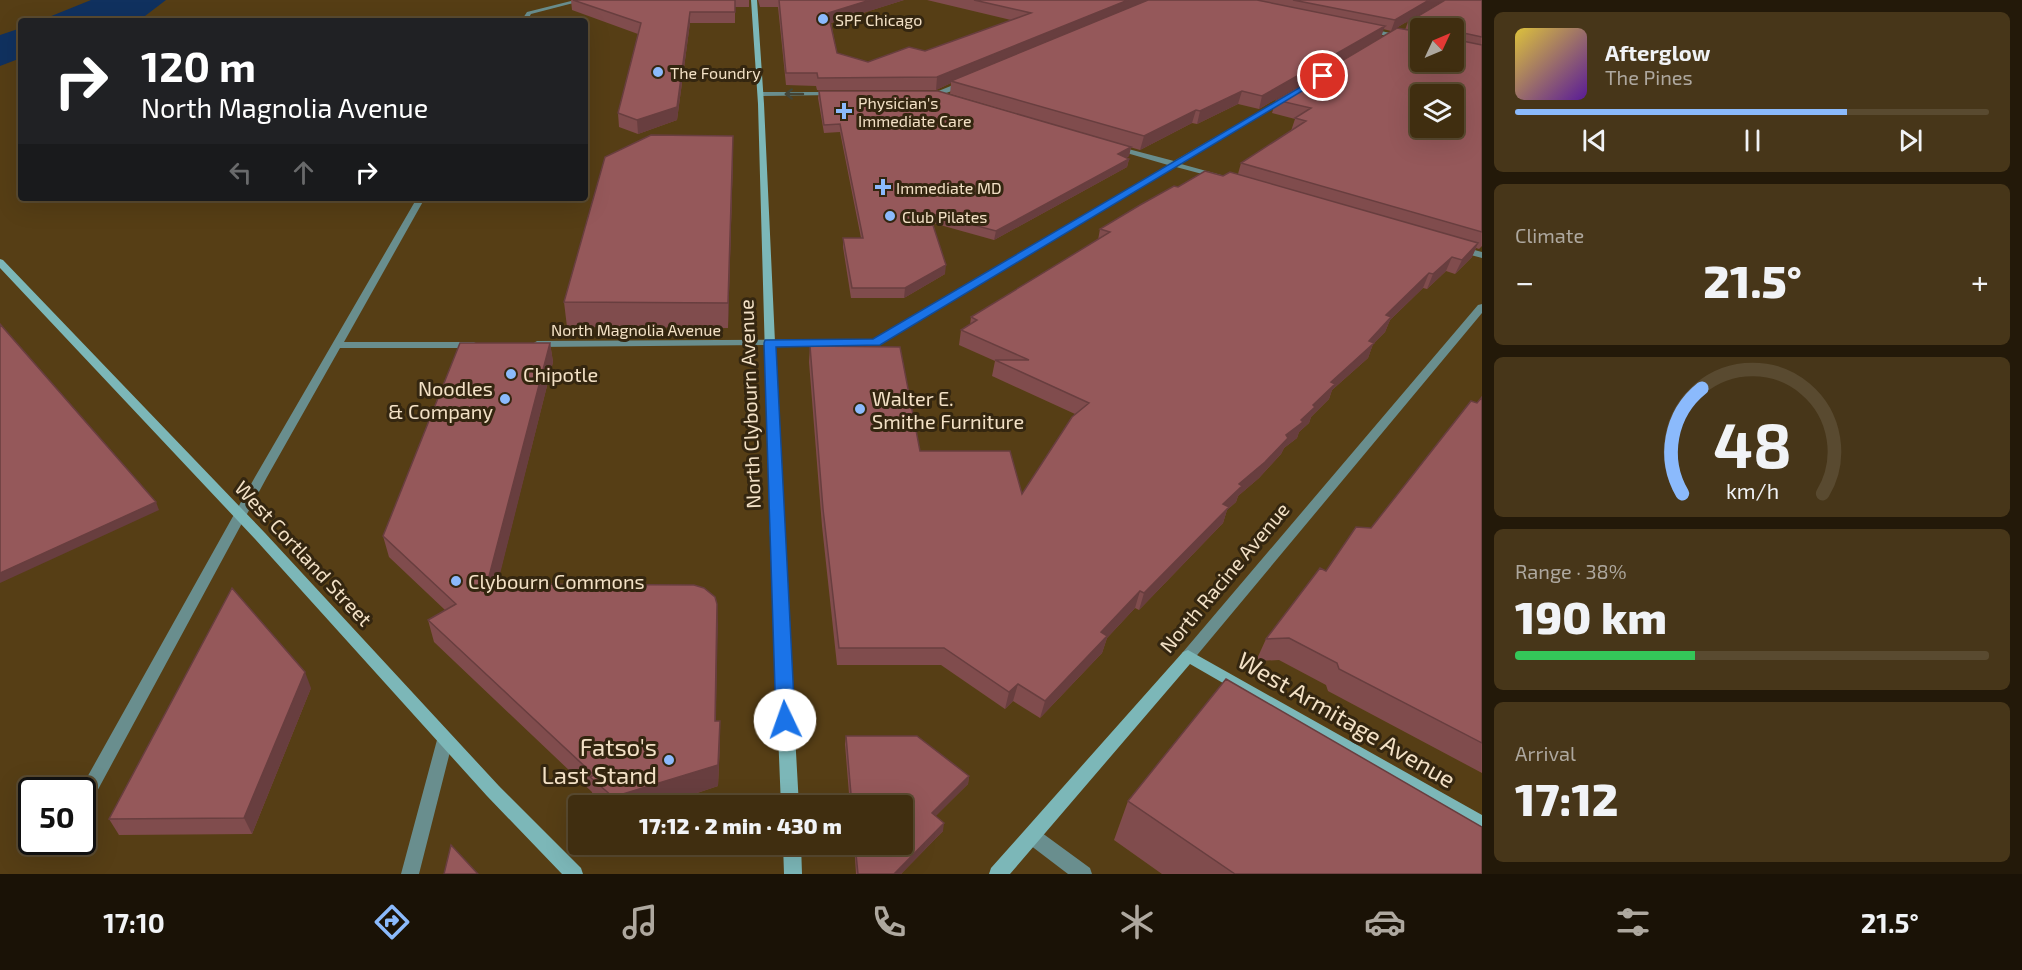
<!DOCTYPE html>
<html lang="en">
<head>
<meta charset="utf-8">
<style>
  :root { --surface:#402e10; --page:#473619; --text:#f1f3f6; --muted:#aea89f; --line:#594a30; --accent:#8bbafc }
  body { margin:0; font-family:"Exo 2",sans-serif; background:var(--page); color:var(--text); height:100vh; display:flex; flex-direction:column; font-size:22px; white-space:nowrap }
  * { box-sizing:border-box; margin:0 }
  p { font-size:20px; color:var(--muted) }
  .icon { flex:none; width:33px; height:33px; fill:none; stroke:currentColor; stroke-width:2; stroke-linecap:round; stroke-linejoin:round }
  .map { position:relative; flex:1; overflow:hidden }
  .drawer { display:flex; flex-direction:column; gap:12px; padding:12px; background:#231909; width:540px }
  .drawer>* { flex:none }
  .banner { position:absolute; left:18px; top:18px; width:570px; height:183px; border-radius:6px; box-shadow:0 6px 24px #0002,0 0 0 2px var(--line); background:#202124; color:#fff; overflow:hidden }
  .needle { width:39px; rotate:46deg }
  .tools { position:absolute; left:1410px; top:18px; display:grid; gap:12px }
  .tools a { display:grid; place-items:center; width:54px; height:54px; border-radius:6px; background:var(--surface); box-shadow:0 6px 24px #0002,0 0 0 2px var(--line); font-size:30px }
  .speed { position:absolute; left:18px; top:777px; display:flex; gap:12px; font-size:30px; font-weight:700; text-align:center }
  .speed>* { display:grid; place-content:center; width:78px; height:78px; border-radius:50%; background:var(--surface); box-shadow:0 6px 24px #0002,0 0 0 2px var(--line); line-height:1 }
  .speed .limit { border:3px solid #111; border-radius:9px; background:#fff; color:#111 }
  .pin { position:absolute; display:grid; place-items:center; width:51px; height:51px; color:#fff; margin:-26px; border:3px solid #fff; border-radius:50%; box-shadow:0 2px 6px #0007 }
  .me { position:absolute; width:66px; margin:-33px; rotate:357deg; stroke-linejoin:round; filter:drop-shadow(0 0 4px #0008) }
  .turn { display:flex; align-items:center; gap:21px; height:126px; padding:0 24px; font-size:27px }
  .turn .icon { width:78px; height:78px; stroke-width:2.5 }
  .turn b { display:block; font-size:42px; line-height:51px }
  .lanes { display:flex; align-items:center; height:57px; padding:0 24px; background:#0003; justify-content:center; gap:30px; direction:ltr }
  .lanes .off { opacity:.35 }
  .big { font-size:45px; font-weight:800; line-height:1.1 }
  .drawer .tile { flex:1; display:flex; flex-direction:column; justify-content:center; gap:9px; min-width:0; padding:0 21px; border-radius:9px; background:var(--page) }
  .drawer .dial { align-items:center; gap:0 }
  .dial svg { height:156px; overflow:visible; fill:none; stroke:var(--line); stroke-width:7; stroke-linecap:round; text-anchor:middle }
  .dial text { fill:var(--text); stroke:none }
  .song { display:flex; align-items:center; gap:18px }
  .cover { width:72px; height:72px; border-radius:9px; background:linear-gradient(135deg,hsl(50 70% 55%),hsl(270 70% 35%)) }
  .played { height:6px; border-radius:3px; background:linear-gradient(90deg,var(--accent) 70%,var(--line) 70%) }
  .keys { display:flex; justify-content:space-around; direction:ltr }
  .heat { display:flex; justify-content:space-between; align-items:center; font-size:33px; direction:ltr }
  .charge { height:9px; border-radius:4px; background:linear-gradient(90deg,#34c759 38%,var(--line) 0) }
  .trip { position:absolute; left:568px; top:795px; width:345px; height:60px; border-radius:6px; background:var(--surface); box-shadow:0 6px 24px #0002,0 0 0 2px var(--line); font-weight:800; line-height:60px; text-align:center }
  .tabs { display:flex; height:96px; justify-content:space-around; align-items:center; background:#1a1206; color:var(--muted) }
  .tabs .icon { width:42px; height:42px }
  .tabs .current { color:var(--accent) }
  .tabs b { font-size:27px; color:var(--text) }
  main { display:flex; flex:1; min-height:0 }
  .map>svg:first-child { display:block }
</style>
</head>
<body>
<main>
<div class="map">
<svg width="1482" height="874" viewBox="0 0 1482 874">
  <rect width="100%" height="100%" fill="#563e15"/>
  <path fill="#10315f" d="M91 0H166L145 16 143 21H39Z
    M21 28V58L0 66V35Z"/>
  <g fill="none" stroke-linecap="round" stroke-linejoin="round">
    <path fill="#698e8e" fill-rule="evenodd" d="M575 0H585L531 14 527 21H521L527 12Z
      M963 81 968 82C957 89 937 100 925 94L936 92Z
      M833 92 836 94 835 95 761 96 758 94 761 92Z
      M1284 97 1289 98 1181 164 1221 175V179L1176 167 880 344 537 347 532 344 537 341 874 339 1168 165 1113 149V145L1174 161Z
      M417 198H425L344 342H474L479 345 474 348H340L267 477 88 808 82 811V790H80L255 477Z
      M1459 246 1482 252V258L1456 251 1454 249Z
      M445 733 451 735 453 740 419 874H401L437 740 439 735Z
      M1032 828 1038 830 1090 868 1092 874H1068L1026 842 1023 836 1026 830Z"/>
    <path fill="#698e8e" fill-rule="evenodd" d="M1366 28 1420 39V43L1364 31Z
      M1482 304V313L1193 660 1188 662 1183 660 1180 656 1183 652 1478 305Z"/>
    <path fill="#7cb7b8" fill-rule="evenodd" d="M751 0H757L764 104 784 537 799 806H781L770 537 758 104Z
      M0 259 3 260 265 533 499 786 581 868 583 874H562L487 796 255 539 0 268Z
      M1188 650 1482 815V832L1190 664 1010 874H989L991 868 1183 652Z
      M783 844H801L802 874H784Z"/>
  </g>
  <path fill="#804c4d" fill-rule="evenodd" d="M571 0H749V7H735V23H690L677 120 638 134 619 127 618 113 638 34 572 10Z
    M758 0H904L831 23 837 53 868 62 925 51 1011 20 927 0H1444L1391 31 1383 29 1381 37 1259 109 1238 104 1197 124 1192 123 1140 150 950 94 951 83 936 90H817L816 86 786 85 778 7H760Z
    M1482 0V246L1479 249 1476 248 1472 257 1455 274 1446 271 1427 289 1423 288 1390 320 1385 332 1373 344 1368 358 1332 390 1329 399 1311 417 1309 423 1299 432 1297 438 1284 448 1281 454 1259 478 1238 496 1236 502 1227 510 1223 523 1139 610 1135 608 1107 638 1102 653 1040 718 1013 701 1005 709 941 665H837L822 526 809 362 810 346 920 451 1022 494 1075 414 992 376 995 361 959 345 961 330 970 325 971 317 1098 240 1100 229 1178 187 1223 176 1238 174 1241 163 1291 131 1295 119 1272 113 1276 100 1405 30 1408 22ZM1420 28H1454L1420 62Z
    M819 91 1131 147 1129 156 1126 158 1129 159 1127 167 994 240 933 223 945 274 904 298H851L843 247V238H861L840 132 824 133 818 98Z
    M733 157 728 328 567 327 564 302Z
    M550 343 553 362 497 584 717 604 716 721H720V743L718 786 658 806H601L593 799 592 792 434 642 428 620 445 610 389 557 383 536Z
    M1482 397V773L1328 691 1326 685 1279 660 1256 661 1266 639 1326 571 1371 528Z
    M311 688 252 834 119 835 109 819Z
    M846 736 969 776 968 784 935 816 943 831 901 874H856L854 844H903V806H850L845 744Z
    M1128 801 1482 874H1162L1114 840Z"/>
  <path fill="#683e3f" d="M870 0H904L828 24V13Z
    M1128 0H1152L951 81V83L936 90 937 77Z
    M1429 0H1444L1391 31 1395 20Z
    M690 12V23L677 120 638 134 637 120Z
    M1385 26 1381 37 1259 109 1262 96Z
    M1242 91 1238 104 1197 124 1200 111Z
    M1196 110 1192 123 1140 150 1144 136Z
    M733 136V157L728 328V303Z
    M1131 147 1129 156 1116 163 1118 154Z
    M1129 159 1127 167 994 240 996 231Z
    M1478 243 1472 257 1455 274 1462 260Z
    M1452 257 1446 271 1427 289 1433 274Z
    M946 265 945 274 904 298 905 288Z
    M1429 273 1423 288 1390 320 1385 332 1373 344 1368 358 1332 390 1329 399 1311 417 1309 423 1299 432 1297 438 1284 448 1281 454 1259 478 1238 496 1236 502 1227 510 1223 523 1139 610 1144 593 1223 504 1239 484 1286 435 1301 420 1331 382 1369 341 1386 315Z
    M550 343 553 362 492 606 487 584Z
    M156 502 159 510 0 583V573Z
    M1140 591 1135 608 1107 638 1102 653 1040 718 1045 701 1101 632Z
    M717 604 718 625 715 743V721Z
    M305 672 311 688 252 834 244 818Z
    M1018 684 1013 701 1005 709 1009 692Z
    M720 721V743L718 786 658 806H614L613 797Z
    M969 776 968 784 930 822 932 813Z
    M944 823 943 831 901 874H894Z"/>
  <path fill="#95585a" stroke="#683e3f" stroke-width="1.5" fill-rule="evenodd" d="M573 0H735V12H690L677 107 637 120 618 113 641 23Z
    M779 0H870L828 13 837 53 868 62 909 47 925 51 1031 13 974 0H1128L937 77 818 78 817 73H786Z
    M1148 0H1257L1385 26 1262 96 1242 91 1200 111 1196 110 1144 136 951 81Z
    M1293 0H1429L1395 20Z
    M1445 0H1482V37L1459 32 1456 34 1458 40 1482 45V232L1241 163 1306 121 1295 118 1311 108 1276 100 1397 28 1420 32V62H1454V28H1426V26L1408 22ZM1420 94H1454V128H1420Z
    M819 91H938L1131 147 1118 154 1129 159 996 231 929 213 946 265 905 288H852L843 238H863L840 124 824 125Z
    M651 135 733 136 728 303 564 302 605 157Z
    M1205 171 1223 176 1230 172 1478 243 1462 260 1452 257 1433 274 1429 273 1386 315 1391 317 1369 341 1374 343 1331 382 1335 384 1313 405 1315 407 1301 420 1303 422 1286 435 1288 438 1265 462 1239 484 1242 486 1223 504 1229 507 1144 593 1140 591 1101 632 1107 636 1045 701 1018 684 1009 692 944 648H839L823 509 810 346 900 347 920 451H1010L1022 494 1072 417 1089 403 995 360H1029L961 330 977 320 971 317 1110 232 1100 229 1140 205 1174 186 1178 187Z
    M0 324 156 502 0 573Z
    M460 343H550L487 584 694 585 704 588 715 597 717 604 715 721H720L718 765 613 797 590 777 594 775 428 620 456 604 383 536Z
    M1482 397V743L1339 669 1337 663 1289 638 1266 639 1320 568 1326 571 1356 527 1371 528 1471 401 1477 403Z
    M232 588 305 672 244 818 109 819Z
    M1226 679 1482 827V874H1235L1128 801Z
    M846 736H917L969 776 932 813 944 823 894 874H858L855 844H903V806H852Z
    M451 845 478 874H444Z"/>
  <defs><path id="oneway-shaft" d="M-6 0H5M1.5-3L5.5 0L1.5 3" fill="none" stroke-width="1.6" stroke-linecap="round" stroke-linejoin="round" transform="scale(1.5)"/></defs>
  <use stroke="#444536" href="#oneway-shaft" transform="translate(794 94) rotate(180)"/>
  <path fill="#1a73e8" stroke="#114b97" stroke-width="1.5" d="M1321 75 1327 76 880 345 776 347 795 720 792 726 785 728 779 726 776 720 764 343 765 340 873 339Z"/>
  <g fill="#8bbafc" stroke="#342610" stroke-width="2">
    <circle cx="823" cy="19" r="6"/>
    <circle cx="658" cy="72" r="6"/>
    <path d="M841 102h6v6h6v6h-6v6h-6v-6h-6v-6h6z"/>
    <path d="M880 178h6v6h6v6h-6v6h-6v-6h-6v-6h6z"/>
    <circle cx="890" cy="216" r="6"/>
    <circle cx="511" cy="374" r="6"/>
    <circle cx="505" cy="399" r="6"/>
    <circle cx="860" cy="409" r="6"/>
    <circle cx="456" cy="581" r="6"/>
    <circle cx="669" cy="760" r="6"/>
  </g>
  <g text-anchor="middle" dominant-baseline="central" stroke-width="6" stroke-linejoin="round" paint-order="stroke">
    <g font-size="16" fill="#f3e1c6" stroke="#342610" text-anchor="start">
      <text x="835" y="19">SPF Chicago</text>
      <text x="670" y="72">The Foundry</text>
      <text x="858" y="102">Physician's<tspan x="858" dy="18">Immediate Care</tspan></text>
      <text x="896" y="187">Immediate MD</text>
      <text x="902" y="216">Club Pilates</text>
    </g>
    <g font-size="16" fill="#f3e1c6" stroke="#342610">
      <text x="636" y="329">North Magnolia Avenue</text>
    </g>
    <g font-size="20" fill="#f3e1c6" stroke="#342610" text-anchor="start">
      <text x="523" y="374">Chipotle</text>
      <text x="493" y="388" text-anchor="end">Noodles<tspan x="493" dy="23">&amp; Company</tspan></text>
      <text x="872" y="398">Walter E.<tspan x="872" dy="23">Smithe Furniture</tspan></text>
      <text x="468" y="581">Clybourn Commons</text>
    </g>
    <g font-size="20" fill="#f3e1c6" stroke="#342610">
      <text transform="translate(749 404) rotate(-92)">North Clybourn Avenue</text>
      <text transform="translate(304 553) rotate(47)">West Cortland Street</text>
      <text transform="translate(1224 577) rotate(-50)">North Racine Avenue</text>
    </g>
    <g font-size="24" fill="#f3e1c6" stroke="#342610">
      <text transform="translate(1347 719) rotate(30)">West Armitage Avenue</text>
    </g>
    <g font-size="24" fill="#f3e1c6" stroke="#342610" text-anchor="end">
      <text x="657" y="746">Fatso's<tspan x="657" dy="28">Last Stand</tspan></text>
    </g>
  </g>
</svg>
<div class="tools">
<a><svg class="needle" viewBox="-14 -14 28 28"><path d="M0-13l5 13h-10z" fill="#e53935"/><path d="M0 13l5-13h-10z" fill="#aea89f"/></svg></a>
<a><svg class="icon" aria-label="layers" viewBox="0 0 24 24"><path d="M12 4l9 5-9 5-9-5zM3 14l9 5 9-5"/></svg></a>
</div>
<div class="speed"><div class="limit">50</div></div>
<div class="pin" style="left:1323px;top:76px;background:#d93025"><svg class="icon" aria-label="arrive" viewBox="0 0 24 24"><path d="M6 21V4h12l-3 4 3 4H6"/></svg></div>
<svg class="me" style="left:785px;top:720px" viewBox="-20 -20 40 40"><circle r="19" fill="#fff"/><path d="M0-13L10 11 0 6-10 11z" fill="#1a73e8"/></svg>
<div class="trip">17:12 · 2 min · 430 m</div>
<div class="banner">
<div class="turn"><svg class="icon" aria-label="right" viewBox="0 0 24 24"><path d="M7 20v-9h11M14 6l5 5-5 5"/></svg><div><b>120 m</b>North Magnolia Avenue</div></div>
<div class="lanes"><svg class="icon off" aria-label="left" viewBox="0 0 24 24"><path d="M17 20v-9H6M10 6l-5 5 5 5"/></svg><svg class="icon off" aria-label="ahead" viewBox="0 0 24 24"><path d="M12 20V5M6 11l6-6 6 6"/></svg><svg class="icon" aria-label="right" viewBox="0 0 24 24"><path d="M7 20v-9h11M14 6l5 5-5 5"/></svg></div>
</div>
</div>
<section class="drawer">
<div class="tile">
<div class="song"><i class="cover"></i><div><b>Afterglow</b><p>The Pines</p></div></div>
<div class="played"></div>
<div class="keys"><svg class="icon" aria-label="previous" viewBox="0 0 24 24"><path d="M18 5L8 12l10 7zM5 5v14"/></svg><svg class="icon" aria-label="pause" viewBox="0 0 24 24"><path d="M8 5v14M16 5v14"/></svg><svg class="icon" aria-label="next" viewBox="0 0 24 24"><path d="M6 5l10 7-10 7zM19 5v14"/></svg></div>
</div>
<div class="tile"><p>Climate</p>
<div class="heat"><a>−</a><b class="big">21.5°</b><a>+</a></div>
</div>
<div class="tile dial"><svg viewBox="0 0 100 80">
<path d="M14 69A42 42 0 1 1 86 69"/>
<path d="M14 69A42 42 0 0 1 24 15" stroke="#8bbafc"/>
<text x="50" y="56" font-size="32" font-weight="700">48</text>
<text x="50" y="72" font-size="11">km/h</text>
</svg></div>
<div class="tile"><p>Range · 38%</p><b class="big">190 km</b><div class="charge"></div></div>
<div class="tile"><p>Arrival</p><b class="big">17:12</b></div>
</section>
</main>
<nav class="tabs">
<b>17:10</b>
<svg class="icon current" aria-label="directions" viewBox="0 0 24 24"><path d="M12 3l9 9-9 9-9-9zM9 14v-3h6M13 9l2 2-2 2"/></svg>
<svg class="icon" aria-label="music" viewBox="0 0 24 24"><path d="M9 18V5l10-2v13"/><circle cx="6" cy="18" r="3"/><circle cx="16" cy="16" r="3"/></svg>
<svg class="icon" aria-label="phone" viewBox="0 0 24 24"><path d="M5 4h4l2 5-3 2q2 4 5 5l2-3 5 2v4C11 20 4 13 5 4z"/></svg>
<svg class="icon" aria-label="climate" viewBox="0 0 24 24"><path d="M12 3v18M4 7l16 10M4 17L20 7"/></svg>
<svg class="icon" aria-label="car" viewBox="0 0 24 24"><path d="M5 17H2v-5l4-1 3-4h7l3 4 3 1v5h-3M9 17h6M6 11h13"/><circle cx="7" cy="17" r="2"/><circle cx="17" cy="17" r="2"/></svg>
<svg class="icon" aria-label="filters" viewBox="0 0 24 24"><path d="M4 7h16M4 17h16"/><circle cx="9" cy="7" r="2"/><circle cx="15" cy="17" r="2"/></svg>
<b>21.5°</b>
</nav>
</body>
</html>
